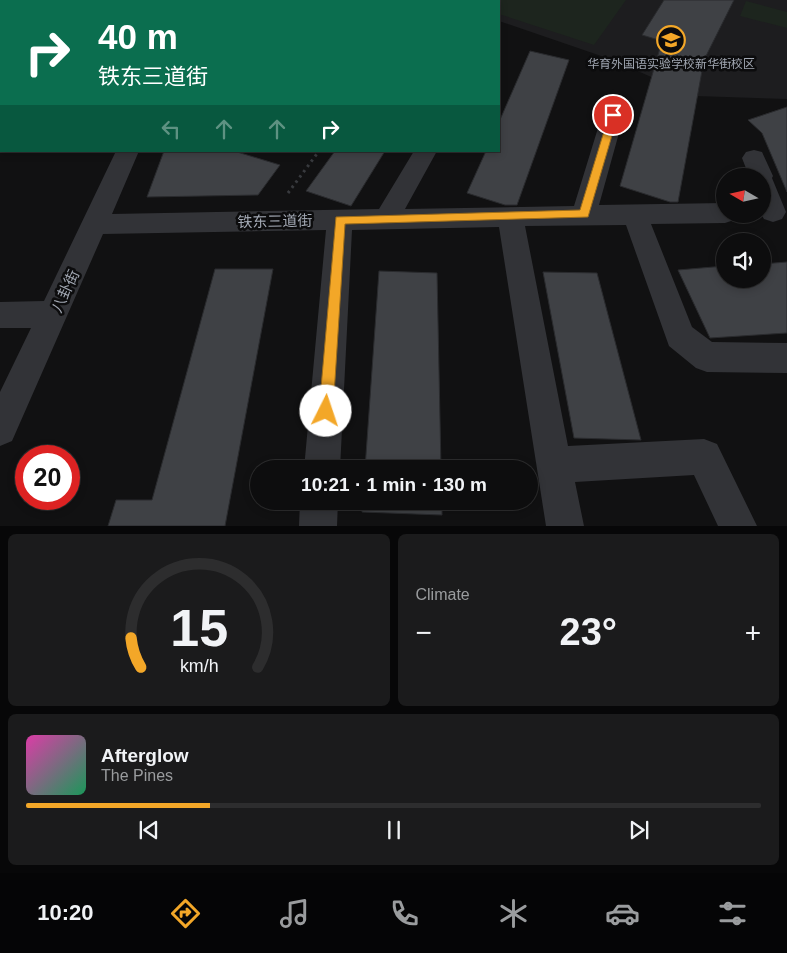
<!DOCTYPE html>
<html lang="en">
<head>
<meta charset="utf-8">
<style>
  :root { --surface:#0d0d0e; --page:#1b1b1c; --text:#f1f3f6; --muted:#9a9c9e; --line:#2d2d2e; --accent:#f3a728 }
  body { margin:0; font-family:Helvetica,"Noto Sans SC",sans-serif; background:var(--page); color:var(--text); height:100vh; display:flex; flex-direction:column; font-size:19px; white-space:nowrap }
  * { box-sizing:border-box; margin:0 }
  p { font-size:16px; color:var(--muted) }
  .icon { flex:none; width:28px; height:28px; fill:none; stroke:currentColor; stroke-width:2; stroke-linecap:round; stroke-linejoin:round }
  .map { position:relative; height:526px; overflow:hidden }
  .side { display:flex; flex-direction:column; gap:8px; padding:8px; background:#070708; flex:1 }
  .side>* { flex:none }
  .top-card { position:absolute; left:0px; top:0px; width:500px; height:152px; box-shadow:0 2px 8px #0003,0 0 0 1px var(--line); background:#0b6e4f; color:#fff; overflow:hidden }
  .needle { width:32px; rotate:279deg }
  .controls { position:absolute; left:716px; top:168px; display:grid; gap:10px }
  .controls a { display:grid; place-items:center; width:55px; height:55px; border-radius:50%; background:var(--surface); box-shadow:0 2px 8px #0003,0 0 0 1px var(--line); font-size:25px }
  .speed { position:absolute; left:15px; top:445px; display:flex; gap:10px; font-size:25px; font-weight:700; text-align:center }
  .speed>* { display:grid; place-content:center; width:65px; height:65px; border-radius:50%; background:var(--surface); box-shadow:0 2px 8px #0003,0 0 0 1px var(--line); line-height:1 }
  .speed .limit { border:8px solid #d22; background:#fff; color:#111 }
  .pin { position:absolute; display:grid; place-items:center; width:42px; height:42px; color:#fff; margin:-21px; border:2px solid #fff; border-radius:50%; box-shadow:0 1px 5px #0007 }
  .me { position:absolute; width:55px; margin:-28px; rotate:4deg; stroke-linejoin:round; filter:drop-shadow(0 0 4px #0008) }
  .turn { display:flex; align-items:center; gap:18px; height:105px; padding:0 15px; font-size:22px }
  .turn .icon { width:65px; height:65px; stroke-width:2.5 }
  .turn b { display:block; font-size:35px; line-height:42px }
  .lanes { display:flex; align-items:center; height:48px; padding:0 15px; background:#0003; justify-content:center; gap:25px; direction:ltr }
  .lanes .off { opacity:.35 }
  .big { font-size:38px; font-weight:700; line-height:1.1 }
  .side .card { flex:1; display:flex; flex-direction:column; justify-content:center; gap:8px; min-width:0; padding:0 18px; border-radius:8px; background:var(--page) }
  .side .dial { align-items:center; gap:0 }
  .dial svg { height:130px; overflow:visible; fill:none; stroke:var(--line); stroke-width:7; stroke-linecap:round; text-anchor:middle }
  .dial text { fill:var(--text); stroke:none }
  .song { display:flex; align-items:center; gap:15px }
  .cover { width:60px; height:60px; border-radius:8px; background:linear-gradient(135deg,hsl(320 70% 55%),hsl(150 70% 35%)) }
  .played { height:5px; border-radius:2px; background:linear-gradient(90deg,var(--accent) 25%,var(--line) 25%) }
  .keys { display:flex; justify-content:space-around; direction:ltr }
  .heat { display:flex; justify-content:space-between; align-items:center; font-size:28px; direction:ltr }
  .side .tiles { flex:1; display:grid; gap:8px; grid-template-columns:1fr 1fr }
  .card:last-child { grid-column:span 2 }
  .trip { position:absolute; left:250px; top:460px; width:288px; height:50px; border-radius:25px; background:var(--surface); box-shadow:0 2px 8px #0003,0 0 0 1px var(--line); font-weight:700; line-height:50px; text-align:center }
  .menu { display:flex; height:80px; justify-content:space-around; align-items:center; background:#050506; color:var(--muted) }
  .menu .icon { width:35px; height:35px }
  .menu .on { color:var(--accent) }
  .menu b { font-size:22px; color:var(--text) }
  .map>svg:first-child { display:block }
</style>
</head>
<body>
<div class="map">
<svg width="787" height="526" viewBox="0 0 787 526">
  <rect width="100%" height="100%" fill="#111112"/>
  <path fill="#1d1d1f" d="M438 0H787V99L695 96 610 59 499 21V1Z"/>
  <path fill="#1d251e" d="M456 0H626L594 45 499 14V1Z
    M746 1 787 12V28L740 16Z"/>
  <path fill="#3f4145" stroke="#2a2b2e" d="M664 0H734L704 60 678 202H670L620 186 662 41 642 35Z
    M530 51 569 60 517 205H505L467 193 486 151H499V122Z
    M787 107V192L762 133 748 120Z
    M164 151H234L280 165 258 195 147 197Z
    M335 151H385L351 206 306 191Z
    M787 262V333L710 338 678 270 725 266V279H762V264Z
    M215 269H273L225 526H108L116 500H152Z
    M379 271 437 273 441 469H365Z
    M543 272 597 273 641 440 574 438Z
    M363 501H442V515L362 512Z"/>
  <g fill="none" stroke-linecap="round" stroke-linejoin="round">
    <path stroke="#383a3e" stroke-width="3" stroke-dasharray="2.5 4" stroke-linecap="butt" d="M288 193 319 151"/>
    <path fill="#323337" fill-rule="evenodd" d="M188 0H204V1H188Z
      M407 0H426V1H408Z
      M0 60H1V72H0Z
      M613 108 621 110 624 115 599 205 725 203V214H737L734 220 725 223 651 224 692 327 712 342 787 343V373L707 372 696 368 669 346 626 225 525 226 568 446 704 439 717 444 757 526H718L694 475 575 482 584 526H546L499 227 352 230 340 469H304L326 230 103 234 12 441 0 446V392L31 328H0V302L44 301 116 151H139L112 214 379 209 414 151H437L405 209 574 206 602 115 605 110Z
      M1 131V148L0 149V132Z
      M754 150 762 152 773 176 772 178 786 212 782 219 773 222 764 219 761 214 762 176H749L742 158 746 152Z
      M300 501H338L337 526H299Z"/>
  </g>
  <path fill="#f3a728" stroke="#9e6d1a" d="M613 112 618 115 588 217 345 224 333 411 331 416 326 418 321 416 319 411 336 217 580 210 609 115Z"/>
  <defs>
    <symbol id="school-ring" viewBox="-11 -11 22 22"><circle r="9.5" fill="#0c0c0d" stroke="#f3a728" stroke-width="1.5"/><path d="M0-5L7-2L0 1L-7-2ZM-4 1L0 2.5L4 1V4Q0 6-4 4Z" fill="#f3a728"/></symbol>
  </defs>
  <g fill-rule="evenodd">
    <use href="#school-ring" x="655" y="24" width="32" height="32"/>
  </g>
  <g text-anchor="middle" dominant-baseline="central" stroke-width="5" stroke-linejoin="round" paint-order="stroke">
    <g font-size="12" fill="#a2a8b3" stroke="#0c0c0d">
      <text x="671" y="64">华育外国语实验学校新华街校区</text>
    </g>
    <g font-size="15" fill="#a2a8b3" stroke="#0c0c0d">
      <text transform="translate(275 221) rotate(-1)">铁东三道街</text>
      <text transform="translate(65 291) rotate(-65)">八卦街</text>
    </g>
  </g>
</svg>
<div class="controls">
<a><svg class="needle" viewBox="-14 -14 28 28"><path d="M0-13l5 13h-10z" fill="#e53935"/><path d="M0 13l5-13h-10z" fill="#9a9c9e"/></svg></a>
<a><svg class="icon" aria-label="sound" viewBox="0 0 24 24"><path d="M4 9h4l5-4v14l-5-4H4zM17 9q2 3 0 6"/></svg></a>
</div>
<div class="speed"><div class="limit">20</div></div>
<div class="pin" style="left:613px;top:115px;background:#d93025"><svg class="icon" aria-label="arrive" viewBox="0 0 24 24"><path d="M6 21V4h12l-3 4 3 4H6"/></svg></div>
<svg class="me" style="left:326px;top:411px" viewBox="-20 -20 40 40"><circle r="19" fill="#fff"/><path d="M0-13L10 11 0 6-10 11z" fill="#f3a728"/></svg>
<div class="trip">10:21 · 1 min · 130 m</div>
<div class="top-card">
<div class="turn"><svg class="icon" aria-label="right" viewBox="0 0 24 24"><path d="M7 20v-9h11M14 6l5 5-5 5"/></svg><div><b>40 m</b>铁东三道街</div></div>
<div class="lanes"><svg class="icon off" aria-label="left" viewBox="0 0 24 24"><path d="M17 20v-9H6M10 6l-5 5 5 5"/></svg><svg class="icon off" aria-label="ahead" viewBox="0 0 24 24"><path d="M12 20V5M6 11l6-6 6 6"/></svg><svg class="icon off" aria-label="ahead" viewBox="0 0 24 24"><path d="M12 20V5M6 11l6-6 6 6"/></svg><svg class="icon" aria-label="right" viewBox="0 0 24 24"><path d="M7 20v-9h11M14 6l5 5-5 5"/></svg></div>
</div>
</div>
<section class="side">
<div class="tiles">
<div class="card dial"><svg viewBox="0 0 100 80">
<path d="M14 69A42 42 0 1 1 86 69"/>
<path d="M14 69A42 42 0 0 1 8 51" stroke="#f3a728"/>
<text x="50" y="56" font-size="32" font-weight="700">15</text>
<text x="50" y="72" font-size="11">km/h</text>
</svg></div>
<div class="card"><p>Climate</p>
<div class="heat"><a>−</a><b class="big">23°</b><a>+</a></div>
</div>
<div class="card">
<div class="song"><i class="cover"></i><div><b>Afterglow</b><p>The Pines</p></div></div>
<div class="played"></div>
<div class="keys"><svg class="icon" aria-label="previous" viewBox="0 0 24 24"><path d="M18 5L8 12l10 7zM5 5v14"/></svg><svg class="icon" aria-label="pause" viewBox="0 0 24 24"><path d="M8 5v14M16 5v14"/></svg><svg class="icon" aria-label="next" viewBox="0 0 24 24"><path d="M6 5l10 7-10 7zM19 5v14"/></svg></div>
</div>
</div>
</section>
<nav class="menu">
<b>10:20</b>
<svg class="icon on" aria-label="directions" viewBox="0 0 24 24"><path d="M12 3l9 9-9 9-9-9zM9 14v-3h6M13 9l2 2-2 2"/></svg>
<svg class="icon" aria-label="music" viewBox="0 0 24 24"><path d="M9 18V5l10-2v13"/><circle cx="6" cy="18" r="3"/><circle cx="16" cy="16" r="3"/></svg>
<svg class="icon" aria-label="phone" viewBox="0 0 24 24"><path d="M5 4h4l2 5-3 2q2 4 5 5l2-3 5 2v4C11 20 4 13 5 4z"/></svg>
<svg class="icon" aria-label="climate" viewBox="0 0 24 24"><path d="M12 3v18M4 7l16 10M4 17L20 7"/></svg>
<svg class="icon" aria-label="car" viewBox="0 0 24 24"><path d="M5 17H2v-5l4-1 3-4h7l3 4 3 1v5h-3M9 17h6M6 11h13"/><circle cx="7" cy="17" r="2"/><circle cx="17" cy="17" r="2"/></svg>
<svg class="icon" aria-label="filters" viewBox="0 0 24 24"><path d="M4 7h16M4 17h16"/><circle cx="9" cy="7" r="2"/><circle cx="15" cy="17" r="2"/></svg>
</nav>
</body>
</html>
